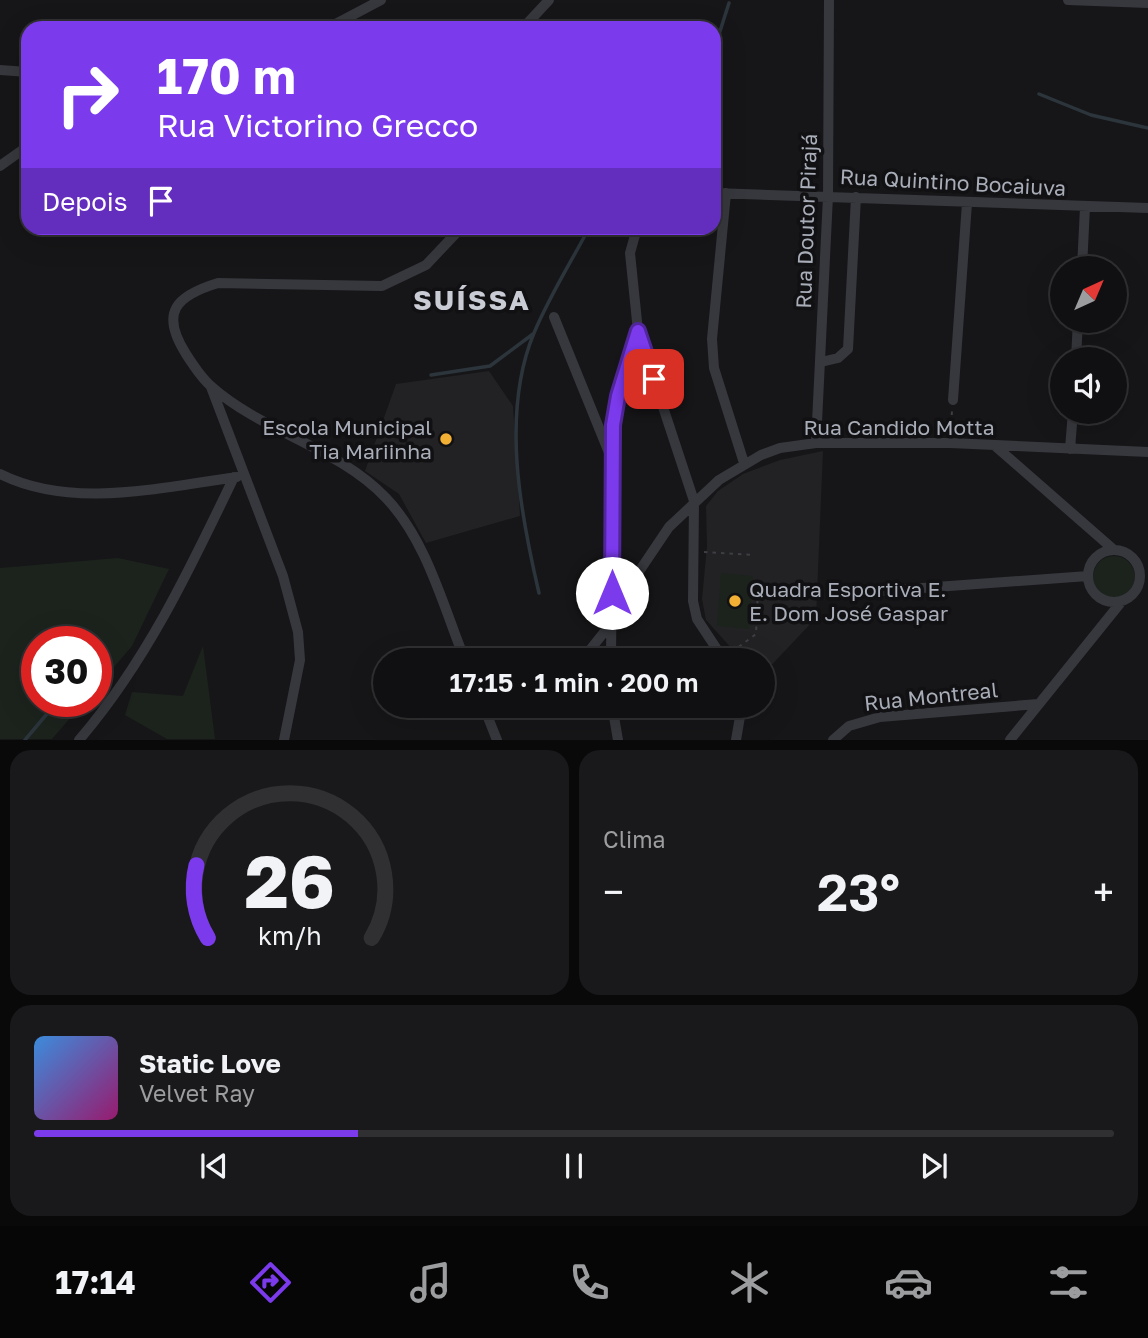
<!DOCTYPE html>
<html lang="pt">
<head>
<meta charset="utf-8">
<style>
  :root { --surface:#101012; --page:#19191b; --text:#f1f3f6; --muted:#9c9d9f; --line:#303032; --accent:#7c3aed }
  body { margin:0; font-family:"Golos Text",sans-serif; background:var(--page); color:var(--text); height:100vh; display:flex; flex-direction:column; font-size:26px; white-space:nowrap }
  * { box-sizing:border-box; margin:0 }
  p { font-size:23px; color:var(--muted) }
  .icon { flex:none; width:38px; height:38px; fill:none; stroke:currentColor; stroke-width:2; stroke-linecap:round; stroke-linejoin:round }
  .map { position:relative; height:740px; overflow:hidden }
  .details { display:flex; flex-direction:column; gap:10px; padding:10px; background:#09090a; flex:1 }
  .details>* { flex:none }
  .top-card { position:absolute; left:21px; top:21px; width:700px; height:214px; border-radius:21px; box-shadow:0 7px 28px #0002,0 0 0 2px var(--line); background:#7c3aed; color:#fff; overflow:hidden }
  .needle { width:46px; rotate:44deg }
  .tools { position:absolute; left:1050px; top:256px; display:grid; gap:14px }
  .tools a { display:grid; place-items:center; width:77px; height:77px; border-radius:50%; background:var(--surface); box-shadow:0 7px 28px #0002,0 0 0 2px var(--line); font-size:35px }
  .speed { position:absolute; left:21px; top:626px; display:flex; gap:14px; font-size:35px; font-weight:700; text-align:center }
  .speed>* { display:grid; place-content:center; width:91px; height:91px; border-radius:50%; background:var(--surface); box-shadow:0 7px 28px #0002,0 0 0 2px var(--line); line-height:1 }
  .speed .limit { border:10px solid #d22; background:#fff; color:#111 }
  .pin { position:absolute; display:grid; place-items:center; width:60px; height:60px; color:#fff; margin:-30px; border-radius:14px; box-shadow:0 4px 10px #0006 }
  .me { position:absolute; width:77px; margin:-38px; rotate:0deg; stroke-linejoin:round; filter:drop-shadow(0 0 5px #0008) }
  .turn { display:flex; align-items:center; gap:24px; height:147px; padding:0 21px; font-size:32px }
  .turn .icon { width:91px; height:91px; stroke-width:2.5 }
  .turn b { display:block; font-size:49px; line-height:60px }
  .then { display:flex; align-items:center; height:66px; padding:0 21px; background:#0003; gap:14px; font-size:26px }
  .big { font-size:52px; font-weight:600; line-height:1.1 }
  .details .card { flex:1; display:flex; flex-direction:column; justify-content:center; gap:10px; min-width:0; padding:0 24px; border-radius:21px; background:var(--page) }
  .details .dial { align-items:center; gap:0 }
  .dial svg { height:182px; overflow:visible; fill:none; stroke:var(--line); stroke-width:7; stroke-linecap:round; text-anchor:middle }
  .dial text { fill:var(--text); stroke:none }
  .song { display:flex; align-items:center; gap:21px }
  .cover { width:84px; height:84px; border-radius:10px; background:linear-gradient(135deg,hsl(210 70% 55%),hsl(320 70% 35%)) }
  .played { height:7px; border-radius:4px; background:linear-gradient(90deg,var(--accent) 30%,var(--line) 30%) }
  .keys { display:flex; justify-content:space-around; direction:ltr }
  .heat { display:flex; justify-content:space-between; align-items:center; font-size:38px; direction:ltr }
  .details .tiles { flex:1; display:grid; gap:10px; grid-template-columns:1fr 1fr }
  .card:last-child { grid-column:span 2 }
  .trip { position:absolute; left:373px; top:648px; width:402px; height:70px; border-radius:35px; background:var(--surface); box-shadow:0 7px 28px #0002,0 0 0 2px var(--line); font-weight:600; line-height:70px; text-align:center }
  .tab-bar { display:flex; height:112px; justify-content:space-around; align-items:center; background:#060607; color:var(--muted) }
  .tab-bar .icon { width:49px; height:49px }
  .tab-bar .current { color:var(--accent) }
  .tab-bar b { font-size:32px; color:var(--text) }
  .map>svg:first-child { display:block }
</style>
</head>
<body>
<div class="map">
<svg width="1148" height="740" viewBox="0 0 1148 740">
  <rect width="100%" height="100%" fill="#161618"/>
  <path fill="#222225" d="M489 371 513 406 520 516 426 543 399 494 365 471 396 384Z
    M823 451 816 618 763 674V660H742L706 620 702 599 707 546 706 506 718 491 743 474 780 460Z"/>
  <path fill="#1c231d" d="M1093 577a21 21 0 1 1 42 0a21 21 0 1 1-42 0Z
    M118 558 169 569 132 646 96 688V642H37V702H84L52 739H0V568Z
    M721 573 753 576 749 629 717 626Z
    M203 646 215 739H167L125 715 132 692 183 696Z"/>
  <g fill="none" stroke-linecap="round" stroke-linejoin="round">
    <path stroke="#2c353c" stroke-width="3.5" d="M714 50 729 3
      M1039 94 1091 115 1148 128
      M431 375 490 366 533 334
      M539 593C520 512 501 412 534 333 549 297 571 262 589 228
      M25 740 57 702"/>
    <path stroke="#3d3f44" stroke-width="2" stroke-dasharray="3.5 5" stroke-linecap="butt" d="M951 432 952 409
      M704 552 754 555
      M732 652 756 634 758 590H764"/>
    <path stroke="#37383d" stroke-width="10" d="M1068 0 1148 3
      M328 28 381 0
      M523 28 549 0
      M0 70 28 72
      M0 166 28 146
      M714 193 1148 208
      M726 193 712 339 714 368 744 463
      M461 228 426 265 382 286 218 283C175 296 160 313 186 354 193 365 202 379 212 387 263 432 339 448 386 498 427 541 443 606 465 660
      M637 228 630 253 638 331 694 501 693 601 697 619 724 660
      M1082 268 1085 207
      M554 317 610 455
      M1076 359 1078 320
      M821 362 838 358 848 349 856 197
      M211 387 283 576 298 632 300 660 284 740
      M953 400 967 203
      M816 443 828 196 829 0
      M994 445 1113 549
      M1070 449 1073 411
      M0 474C72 510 162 487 237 477
      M1088 576a26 26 0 1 1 52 0a26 26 0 1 1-52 0Z
      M840 594 1088 576
      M582 660 620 612 636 576 669 527 719 480 761 455 780 448 816 443H950L1148 452
      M611 660 613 425 618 396 638 331
      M483 705 497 740
      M612 705 618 740
      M79 740C146 662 190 569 234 477
      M736 740 742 705
      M833 740 849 726 880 717 1038 704
      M1010 740 1122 601"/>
  </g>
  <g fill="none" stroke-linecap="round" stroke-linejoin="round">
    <defs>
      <path id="route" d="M612 593 613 425 618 396 638 331 654 379"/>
    </defs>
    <use href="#route" stroke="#51269a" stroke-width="18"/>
    <use href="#route" stroke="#7c3aed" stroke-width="12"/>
  </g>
  <g fill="#f2b134" stroke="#111113" stroke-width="2.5">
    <circle cx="446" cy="439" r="7"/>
    <circle cx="735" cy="601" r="7"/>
  </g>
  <g text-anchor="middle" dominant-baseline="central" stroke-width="7" stroke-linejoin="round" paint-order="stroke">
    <g font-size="21" fill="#a8adb8" stroke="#111113">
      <text transform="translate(953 182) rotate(3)">Rua Quintino Bocaiuva</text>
      <text transform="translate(806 221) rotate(-88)">Rua Doutor Pirajá</text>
      <text x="899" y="427">Rua Candido Motta</text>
      <text transform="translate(931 696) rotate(-6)">Rua Montreal</text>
    </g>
    <g font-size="21" fill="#a8adb8" stroke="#111113" text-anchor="end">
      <text x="432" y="427">Escola Municipal<tspan x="432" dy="24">Tia Mariinha</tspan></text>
      <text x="749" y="589" text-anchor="start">Quadra Esportiva E.<tspan x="749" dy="24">E. Dom José Gaspar</tspan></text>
    </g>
    <g font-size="28" font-weight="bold" letter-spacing="2" fill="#c9ccd4" stroke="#111113">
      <text x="472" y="299">SUÍSSA</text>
    </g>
  </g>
</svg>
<div class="tools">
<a><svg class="needle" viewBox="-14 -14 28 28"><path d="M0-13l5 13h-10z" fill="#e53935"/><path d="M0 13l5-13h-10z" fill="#9c9d9f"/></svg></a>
<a><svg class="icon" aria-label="sound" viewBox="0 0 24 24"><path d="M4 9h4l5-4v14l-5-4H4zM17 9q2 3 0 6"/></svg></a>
</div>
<div class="speed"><div class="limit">30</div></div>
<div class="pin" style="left:654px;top:379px;background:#d93025"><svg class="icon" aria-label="arrive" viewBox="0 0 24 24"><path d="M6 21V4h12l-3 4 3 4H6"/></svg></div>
<svg class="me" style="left:612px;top:593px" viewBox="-20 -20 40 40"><circle r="19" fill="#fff"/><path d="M0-13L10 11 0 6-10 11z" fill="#7c3aed"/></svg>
<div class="trip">17:15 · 1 min · 200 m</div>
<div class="top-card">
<div class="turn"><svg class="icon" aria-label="right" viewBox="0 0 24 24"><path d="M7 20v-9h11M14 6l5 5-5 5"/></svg><div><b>170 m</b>Rua Victorino Grecco</div></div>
<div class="then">Depois<svg class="icon" aria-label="arrive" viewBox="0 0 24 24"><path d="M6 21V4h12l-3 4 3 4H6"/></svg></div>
</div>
</div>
<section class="details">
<div class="tiles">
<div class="card dial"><svg viewBox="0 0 100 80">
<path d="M14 69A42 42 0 1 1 86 69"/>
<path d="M14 69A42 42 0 0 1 9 37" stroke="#7c3aed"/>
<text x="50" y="56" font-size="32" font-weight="700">26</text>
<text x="50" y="72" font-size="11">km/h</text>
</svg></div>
<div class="card"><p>Clima</p>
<div class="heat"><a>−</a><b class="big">23°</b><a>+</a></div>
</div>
<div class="card">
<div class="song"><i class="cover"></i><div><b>Static Love</b><p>Velvet Ray</p></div></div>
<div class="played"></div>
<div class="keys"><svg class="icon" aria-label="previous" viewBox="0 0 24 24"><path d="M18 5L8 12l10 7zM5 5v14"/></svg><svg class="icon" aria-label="pause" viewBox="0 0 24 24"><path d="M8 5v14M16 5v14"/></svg><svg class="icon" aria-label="next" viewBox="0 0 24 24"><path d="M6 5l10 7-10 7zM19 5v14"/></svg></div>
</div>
</div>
</section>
<nav class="tab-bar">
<b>17:14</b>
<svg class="icon current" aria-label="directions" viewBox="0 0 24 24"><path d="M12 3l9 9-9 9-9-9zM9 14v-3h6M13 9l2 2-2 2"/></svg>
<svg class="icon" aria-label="music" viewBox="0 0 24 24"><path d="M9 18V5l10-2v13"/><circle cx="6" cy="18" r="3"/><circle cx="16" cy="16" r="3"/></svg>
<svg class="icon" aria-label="phone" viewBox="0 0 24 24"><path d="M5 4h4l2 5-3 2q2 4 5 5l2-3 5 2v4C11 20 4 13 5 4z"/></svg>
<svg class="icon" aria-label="climate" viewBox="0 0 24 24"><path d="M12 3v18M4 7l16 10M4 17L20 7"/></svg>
<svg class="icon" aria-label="car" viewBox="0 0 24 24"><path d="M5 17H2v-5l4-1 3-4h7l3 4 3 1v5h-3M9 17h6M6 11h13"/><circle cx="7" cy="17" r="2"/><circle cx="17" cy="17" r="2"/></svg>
<svg class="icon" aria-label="filters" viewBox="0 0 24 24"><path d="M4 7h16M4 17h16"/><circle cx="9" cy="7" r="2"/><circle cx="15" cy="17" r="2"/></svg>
</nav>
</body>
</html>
